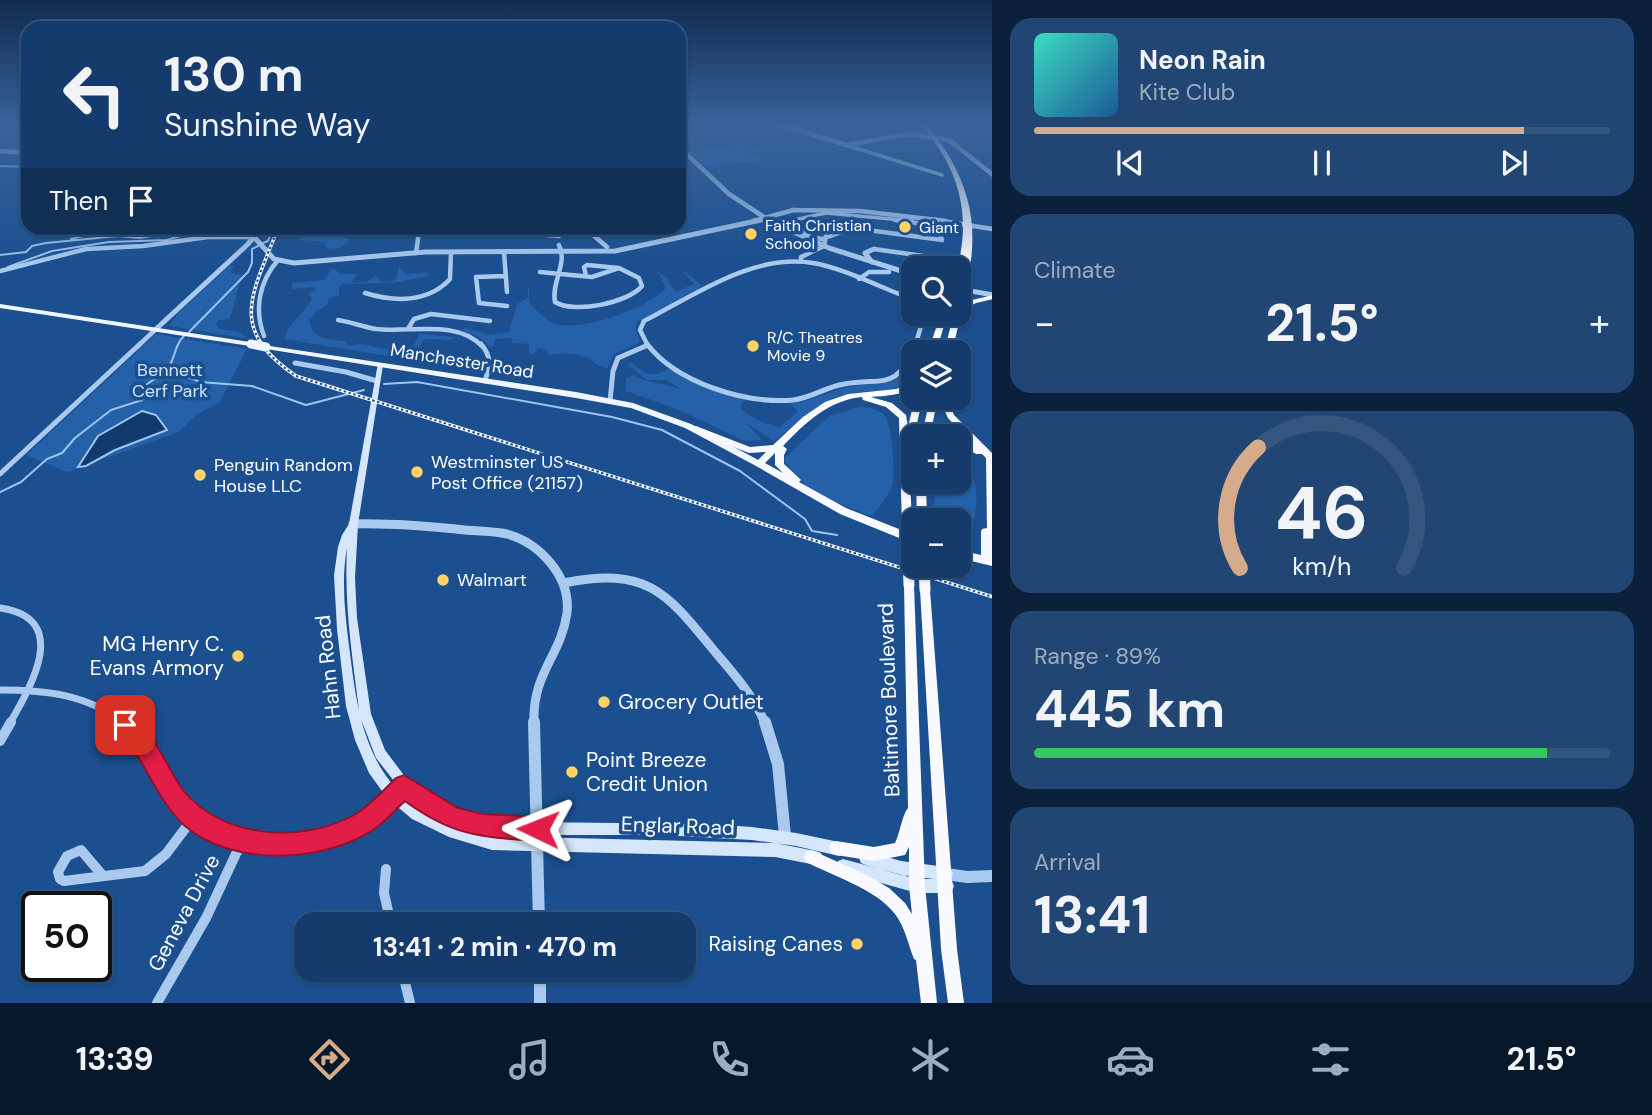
<!DOCTYPE html>
<html lang="en">
<head>
<meta charset="utf-8">
<style>
  :root { --surface:#143b6b; --page:#214673; --text:#f1f3f6; --muted:#9dadc1; --line:#33557e; --accent:#d6ab8b }
  body { margin:0; font-family:"DM Sans",sans-serif; background:var(--page); color:var(--text); height:100vh; display:flex; flex-direction:column; font-size:26px; white-space:nowrap }
  * { box-sizing:border-box; margin:0 }
  p { font-size:23px; color:var(--muted) }
  .icon { flex:none; width:38px; height:38px; fill:none; stroke:currentColor; stroke-width:2; stroke-linecap:round; stroke-linejoin:round }
  .map { position:relative; flex:1; overflow:hidden }
  .drawer { display:flex; flex-direction:column; gap:18px; padding:18px; background:#0b203b; width:660px }
  .drawer>* { flex:none }
  .guide { position:absolute; left:21px; top:21px; width:665px; height:214px; border-radius:21px; box-shadow:0 2px 5px #0004,0 0 0 2px var(--line); background:#143b6b; color:var(--text); overflow:hidden }
  .fabs { position:absolute; left:901px; top:256px; display:grid; gap:14px }
  .fabs a { display:grid; place-items:center; width:70px; height:70px; border-radius:14px; background:var(--surface); box-shadow:0 2px 5px #0004,0 0 0 2px var(--line); font-size:35px }
  .speed { position:absolute; left:21px; top:891px; display:flex; gap:14px; font-size:35px; font-weight:700; text-align:center }
  .speed>* { display:grid; place-content:center; width:91px; height:91px; border-radius:50%; background:var(--surface); box-shadow:0 2px 5px #0004,0 0 0 2px var(--line); line-height:1 }
  .speed .limit { border:4px solid #111; border-radius:10px; background:#fff; color:#111 }
  .pin { position:absolute; display:grid; place-items:center; width:60px; height:60px; color:#fff; margin:-30px; border-radius:14px; box-shadow:0 4px 10px #0006 }
  .me { position:absolute; width:77px; margin:-38px; rotate:272deg; stroke-linejoin:round; filter:drop-shadow(0 0 5px #0008) }
  .turn { display:flex; align-items:center; gap:24px; height:147px; padding:0 28px; font-size:32px }
  .turn .icon { width:91px; height:91px; stroke-width:2.5 }
  .turn b { display:block; font-size:49px; line-height:60px }
  .then { display:flex; align-items:center; height:66px; padding:0 28px; background:#0003; gap:14px; font-size:26px }
  .big { font-size:52px; font-weight:700; line-height:1.1 }
  .drawer .card { flex:1; display:flex; flex-direction:column; justify-content:center; gap:10px; min-width:0; padding:0 24px; border-radius:21px; background:var(--page) }
  .drawer .dial { align-items:center; gap:0 }
  .dial svg { height:182px; overflow:visible; fill:none; stroke:var(--line); stroke-width:7; stroke-linecap:round; text-anchor:middle }
  .dial text { fill:var(--text); stroke:none }
  .song { display:flex; align-items:center; gap:21px }
  .cover { width:84px; height:84px; border-radius:10px; background:linear-gradient(135deg,hsl(170 70% 55%),hsl(210 70% 35%)) }
  .played { height:7px; border-radius:4px; background:linear-gradient(90deg,var(--accent) 85%,var(--line) 85%) }
  .keys { display:flex; justify-content:space-around; direction:ltr }
  .heat { display:flex; justify-content:space-between; align-items:center; font-size:38px; direction:ltr }
  .charge { height:10px; border-radius:5px; background:linear-gradient(90deg,#34c759 89%,var(--line) 0) }
  .trip { position:absolute; left:294px; top:912px; width:402px; height:70px; border-radius:21px; background:var(--surface); box-shadow:0 2px 5px #0004,0 0 0 2px var(--line); font-weight:700; line-height:70px; text-align:center }
  .tab-bar { display:flex; height:112px; justify-content:space-around; align-items:center; background:#08182b; color:var(--muted) }
  .tab-bar .icon { width:49px; height:49px }
  .tab-bar .current { color:var(--accent) }
  .tab-bar b { font-size:32px; color:var(--text) }
  main { display:flex; flex:1; min-height:0 }
  .map>svg:first-child { display:block }
</style>
</head>
<body>
<main>
<div class="map">
<svg width="993" height="1003" viewBox="0 0 993 1003">
  <rect width="100%" height="100%" fill="#1b4f8f"/>
  <path fill="#2461a8" d="M733 140 764 150 757 154 736 147 764 160 704 166 689 150 736 147 726 143Z
    M303 228H347L342 230V235L349 240 340 248 327 249 325 242 301 240 300 238 308 234Z
    M230 265 234 266 230 273 243 275C236 289 236 304 229 319L219 320 216 324 219 329 237 331 249 339 169 326 178 313Z
    M399 267 406 274 428 273 430 276 391 283 343 284 339 287V296L329 298 327 305 314 314 309 322C314 341 329 338 346 342L348 346 361 344 397 351 414 345 420 333 457 338 449 340 424 339 412 360 284 339C291 319 303 316 312 299L308 294 316 290 314 287 293 289 291 287 293 283 325 280 331 269H335L340 274H358L352 281 354 283 366 282 376 276 380 281 391 282 396 279Z
    M680 268 703 286 637 322 635 328 640 342 613 355 608 368C598 368 596 362 588 358 575 352 563 353 549 355L546 350 539 348 534 354H529V344L512 343V338L495 339 494 346 490 347 481 338 461 330 466 328 490 335 509 332 517 304 528 298V285C530 289 528 300 531 305 534 309 547 320 551 322 575 335 649 308 666 288L657 271 666 277 675 292 694 284Z
    M156 334 247 349 220 402 196 415 179 432 67 472 26 455Z
    M913 358V380C898 398 871 387 850 394 823 404 796 423 774 441L746 423 762 440 745 441 674 408 626 391V378L633 375C651 385 667 382 685 392L666 380H647L627 364 631 362C644 375 652 378 669 369L668 366 685 378 755 400 742 401 741 410 761 422 780 427 798 411 790 404H782L802 402 846 387 891 382 903 376Z
    M860 407C870 408 879 409 885 416 892 425 895 471 893 482 891 493 880 506 873 515H867C839 503 797 489 784 459L829 416Z
    M959 456C979 474 979 498 973 523L959 531V520H934L935 485 938 481H959Z"/>
  <path fill="#123a6d" stroke="#9cc4f0" stroke-width="2" d="M142 411 156 415 167 430 115 450 86 466 78 467 98 436Z"/>
  <g fill="none" stroke-linecap="round" stroke-linejoin="round">
    <path stroke="#9cc4f0" stroke-width="2" d="M0 166 28 167
      M71 239 99 232 128 235
      M263 243 268 241 273 228
      M0 255 26 252 32 246 46 243 118 236 140 238 163 234 172 228
      M8 267 52 251 109 242 167 240 208 228
      M189 332 248 272 252 263V249L258 246
      M168 369 200 382 252 386 306 405 364 390
      M384 384 417 382 612 417 662 430 740 471 805 519 812 531 837 535
      M0 492 21 482 47 459 62 453 75 438 111 410 142 400 145 396 144 387C152 379 162 377 168 368 176 357 174 345 184 336"/>
    <path stroke="#a9c9ee" stroke-width="3.5" d="M846 145 942 175
      M790 221 826 213 913 221"/>
    <path stroke="#a9c9ee" stroke-width="4.5" d="M793 220 788 222 811 237 822 239 853 228 942 240 937 226 895 220
      M973 226 993 229
      M559 236 513 232H584L593 235 607 247
      M559 245C568 264 551 282 555 302 574 314 628 303 642 286L639 278 619 268 587 265 584 267 586 276
      M874 249 937 258
      M504 252 507 292
      M416 253 419 232 435 228
      M801 260V257L824 246 826 236
      M0 271 86 249 143 246 208 237H254
      M540 272 592 277 619 268
      M505 276 476 277 479 303 507 306
      M859 279 869 272H889
      M365 293C394 302 428 303 450 279L451 252
      M338 320C351 322 363 327 376 329 410 333 456 319 482 346
      M408 329 414 319 431 314 490 321
      M264 336C254 309 259 282 278 260
      M138 346 156 329
      M648 346 640 330 644 321C695 295 753 253 813 263 841 267 886 290 914 300
      M915 346 925 313"/>
    <path stroke="#a9c9ee" stroke-width="5" d="M481 344C492 357 490 365 485 381
      M647 344C677 383 745 404 793 400 811 398 826 387 844 384 886 377 895 392 916 344
      M295 363 346 372 377 381
      M610 401 613 371 618 358 648 345
      M0 474 140 344"/>
    <path stroke="#a9c9ee" stroke-width="7" d="M0 608C71 618 32 685 10 723
      M0 690C43 690 89 694 122 723"/>
    <path stroke="#a9c9ee" stroke-width="10" d="M120 722C147 746 159 781 183 807 226 852 299 853 353 828 369 821 382 808 395 796
      M0 741 11 722
      M386 869 384 893 391 924
      M103 876 81 850 67 856 58 872 60 879 64 881 145 871 166 854 193 818
      M402 970 410 1003
      M157 1003 206 918 242 841"/>
    <path stroke="#a9c9ee" stroke-width="4.5" d="M782 125 846 145 909 134 949 140 993 175
      M679 132 688 125
      M679 147 729 194 770 221
      M0 151 28 153
      M792 210 860 211 946 221
      M753 221 794 210"/>
    <path stroke="#a9c9ee" stroke-width="5" d="M767 220 829 248 914 275
      M935 220 973 226
      M254 237 274 259 294 263 425 252 615 251 761 220
      M872 262 865 253 874 249
      M959 289 993 295
      M156 329 247 245 254 237 255 228"/>
    <path stroke="#a9c9ee" stroke-width="9" d="M353 524C391 523 427 526 465 530 478 531 494 531 507 534 540 543 571 577 567 613 561 656 532 673 534 723
      M564 583C648 566 667 593 716 653 735 675 754 697 765 723"/>
    <path stroke="#a9c9ee" stroke-width="12" d="M534 722 539 924
      M765 722 778 764 785 836
      M946 874 967 877 993 876
      M540 970V1003"/>
    <path fill="#d6e6fa" fill-rule="evenodd" d="M378 363H380L383 365 358 524 355 578 357 618 371 714 385 750 409 782 439 805 457 813 483 820 528 822 707 824 752 827 796 833 839 842 844 844 846 849 844 854 839 856 796 846 752 840 662 835H528L483 832 456 825 431 813 401 790 376 758 361 719C375 771 399 803 449 824 463 830 478 833 492 836L775 843 816 851 821 853 823 858 821 863 816 865 775 857 492 850 449 837 412 819 387 798 369 773 355 740 346 706 337 629 334 575 338 547 342 535 349 524ZM347 548C344 603 352 655 359 710 354 689 352 667 349 646 345 613 341 580 347 548Z
      M866 851 901 861 946 867 951 869 953 874 951 879 948 880 952 881 954 886 952 891 947 893H917L838 871 836 866 838 861 843 859 917 879H934L901 875 866 865 861 863 859 858 861 853Z"/>
    <path fill="#f0f6ff" fill-rule="evenodd" d="M0 304 250 342 254 344 250 346 0 308Z
      M263 345 576 392 633 403 691 424 762 462 764 464 762 466H756L685 428 631 408 576 398 266 349 262 347Z"/>
    <path fill="#f8faff" fill-rule="evenodd" d="M922 125H926C934 136 943 145 949 156 979 208 976 248 963 304L972 300 993 295V299L976 303 962 310 952 352H944L954 313H959C959 294 963 277 966 258L962 271 959 273V268H957C968 230 964 191 944 157 938 146 930 136 922 125Z
      M941 313H948L936 352H928Z
      M914 383V388C900 395 886 396 871 397L892 403 906 415 908 427 915 397H923L912 445 909 448 912 527 911 530H903L902 527 899 418 886 407 863 400 862 397C829 400 805 423 783 446L787 449 784 455V464L799 478 801 480 799 482 846 508 914 535V544L840 514 756 466 754 464 766 452 749 453 690 430 689 428 690 426H696L750 447 773 445 803 417 825 402 848 394 896 389ZM775 453V465L783 473 765 463Z
      M930 397H938L930 436H922Z
      M938 397H946L954 415 993 454 992 566 959 558V550L981 555V532L982 529 987 528 986 458 982 454H976L959 444V437L972 444 948 418Z
      M916 481H926L927 520H917Z
      M909 580 913 582 914 585 925 886 937 1003H921L916 960 914 959C908 944 905 927 895 914 876 889 833 876 806 862L804 857 806 852 811 850 865 874 889 888 905 903 912 914 909 886V847L905 855 874 861 836 855 831 853 829 848 831 843 836 841 874 847 895 843C900 833 902 815 908 808L904 585 905 582Z
      M925 585 929 587 930 590 957 949 964 1003H948L941 949 920 590 921 587Z"/>
    <defs>
      <path id="rail" d="M278 228C253 294 226 328 296 376L993 597"/>
    </defs>
    <use href="#rail" stroke="#fff" stroke-width="3.5"/>
    <use href="#rail" stroke="#1b4f8f" stroke-width="2" stroke-dasharray="2.5" stroke-linecap="butt"/>
    <path stroke="#f0f6ff" stroke-width="6" d="M250 344 260 346"/>
    <path stroke="#f0f6ff" stroke-width="9" d="M251 344 266 347"/>
    <path stroke="#f8faff" stroke-width="11" d="M907 527 909 585
      M924 565 925 590"/>
  </g>
  <linearGradient id="sky" x2="0" y2="1"><stop stop-color="#0f2b4f"/><stop offset="0.47" stop-color="#39639b"/><stop offset="1" stop-color="#39639b" stop-opacity="0"/></linearGradient>
  <rect width="993" height="266" fill="url(#sky)"/>
  <path fill="#e11d48" stroke="#92132f" stroke-width="2" d="M125 715C154 727 165 766 183 790 222 839 303 844 356 814 370 805 384 790 396 778L404 775 458 808 483 814 538 817 546 820 550 829 546 837 538 841C481 837 452 836 405 801 395 810 385 822 373 830 322 863 233 867 185 826 165 808 153 782 140 760 132 747 120 739 114 725L117 718Z"/>
  <g fill="#ffd166" stroke="#1b4f8f" stroke-width="2.5">
    <circle cx="905" cy="227" r="7"/>
    <circle cx="751" cy="234" r="7"/>
    <circle cx="753" cy="346" r="7"/>
    <circle cx="417" cy="472" r="7"/>
    <circle cx="200" cy="475" r="7"/>
    <circle cx="443" cy="580" r="7"/>
    <circle cx="238" cy="656" r="7"/>
    <circle cx="604" cy="702" r="7"/>
    <circle cx="572" cy="772" r="7"/>
    <circle cx="857" cy="944" r="7"/>
  </g>
  <g text-anchor="middle" dominant-baseline="central" stroke-width="7" stroke-linejoin="round" paint-order="stroke">
    <g font-size="16" fill="#fff" stroke="#1b4f8f" text-anchor="start">
      <text x="765" y="225">Faith Christian<tspan x="765" dy="18">School</tspan></text>
      <text x="919" y="227">Giant</text>
      <text x="767" y="337">R/C Theatres<tspan x="767" dy="18">Movie 9</tspan></text>
    </g>
    <g font-size="18" fill="#fff" stroke="#1b4f8f">
      <text transform="translate(462 361) rotate(9)">Manchester Road</text>
    </g>
    <g font-size="18" fill="#cfe3fa" stroke="#1b4f8f">
      <text x="170" y="370">Bennett<tspan x="170" dy="21">Cerf Park</tspan></text>
    </g>
    <g font-size="18" fill="#fff" stroke="#1b4f8f" text-anchor="start">
      <text x="431" y="462">Westminster US<tspan x="431" dy="21">Post Office (21157)</tspan></text>
      <text x="214" y="465">Penguin Random<tspan x="214" dy="21">House LLC</tspan></text>
      <text x="457" y="580">Walmart</text>
    </g>
    <g font-size="21" fill="#fff" stroke="#1b4f8f" text-anchor="end">
      <text x="224" y="644">MG Henry C.<tspan x="224" dy="24">Evans Armory</tspan></text>
      <text x="618" y="702" text-anchor="start">Grocery Outlet</text>
      <text x="586" y="760" text-anchor="start">Point Breeze<tspan x="586" dy="24">Credit Union</tspan></text>
      <text x="843" y="944">Raising Canes</text>
    </g>
    <g font-size="21" fill="#fff" stroke="#1b4f8f">
      <text transform="translate(328 667) rotate(-96)">Hahn Road</text>
      <text transform="translate(889 700) rotate(-92)">Baltimore Boulevard</text>
      <text transform="translate(678 826) rotate(2)">Englar Road</text>
      <text transform="translate(184 913) rotate(-62)">Geneva Drive</text>
    </g>
  </g>
</svg>
<div class="fabs">
<a><svg class="icon" aria-label="search" viewBox="0 0 24 24"><circle cx="10" cy="10" r="6"/><path d="M15 15l6 6"/></svg></a>
<a><svg class="icon" aria-label="layers" viewBox="0 0 24 24"><path d="M12 4l9 5-9 5-9-5zM3 14l9 5 9-5"/></svg></a>
<a>+</a>
<a>−</a>
</div>
<div class="speed"><div class="limit">50</div></div>
<div class="pin" style="left:125px;top:725px;background:#d93025"><svg class="icon" aria-label="arrive" viewBox="0 0 24 24"><path d="M6 21V4h12l-3 4 3 4H6"/></svg></div>
<svg class="me" style="left:538px;top:829px" viewBox="-20 -20 40 40"><path d="M0-17L14 15 0 8-14 15z" fill="#e11d48" stroke="#fff" stroke-width="4"/></svg>
<div class="trip">13:41 · 2 min · 470 m</div>
<div class="guide">
<div class="turn"><svg class="icon" aria-label="left" viewBox="0 0 24 24"><path d="M17 20v-9H6M10 6l-5 5 5 5"/></svg><div><b>130 m</b>Sunshine Way</div></div>
<div class="then">Then<svg class="icon" aria-label="arrive" viewBox="0 0 24 24"><path d="M6 21V4h12l-3 4 3 4H6"/></svg></div>
</div>
</div>
<section class="drawer">
<div class="card">
<div class="song"><i class="cover"></i><div><b>Neon Rain</b><p>Kite Club</p></div></div>
<div class="played"></div>
<div class="keys"><svg class="icon" aria-label="previous" viewBox="0 0 24 24"><path d="M18 5L8 12l10 7zM5 5v14"/></svg><svg class="icon" aria-label="pause" viewBox="0 0 24 24"><path d="M8 5v14M16 5v14"/></svg><svg class="icon" aria-label="next" viewBox="0 0 24 24"><path d="M6 5l10 7-10 7zM19 5v14"/></svg></div>
</div>
<div class="card"><p>Climate</p>
<div class="heat"><a>−</a><b class="big">21.5°</b><a>+</a></div>
</div>
<div class="card dial"><svg viewBox="0 0 100 80">
<path d="M14 69A42 42 0 1 1 86 69"/>
<path d="M14 69A42 42 0 0 1 22 16" stroke="#d6ab8b"/>
<text x="50" y="56" font-size="32" font-weight="700">46</text>
<text x="50" y="72" font-size="11">km/h</text>
</svg></div>
<div class="card"><p>Range · 89%</p><b class="big">445 km</b><div class="charge"></div></div>
<div class="card"><p>Arrival</p><b class="big">13:41</b></div>
</section>
</main>
<nav class="tab-bar">
<b>13:39</b>
<svg class="icon current" aria-label="directions" viewBox="0 0 24 24"><path d="M12 3l9 9-9 9-9-9zM9 14v-3h6M13 9l2 2-2 2"/></svg>
<svg class="icon" aria-label="music" viewBox="0 0 24 24"><path d="M9 18V5l10-2v13"/><circle cx="6" cy="18" r="3"/><circle cx="16" cy="16" r="3"/></svg>
<svg class="icon" aria-label="phone" viewBox="0 0 24 24"><path d="M5 4h4l2 5-3 2q2 4 5 5l2-3 5 2v4C11 20 4 13 5 4z"/></svg>
<svg class="icon" aria-label="climate" viewBox="0 0 24 24"><path d="M12 3v18M4 7l16 10M4 17L20 7"/></svg>
<svg class="icon" aria-label="car" viewBox="0 0 24 24"><path d="M5 17H2v-5l4-1 3-4h7l3 4 3 1v5h-3M9 17h6M6 11h13"/><circle cx="7" cy="17" r="2"/><circle cx="17" cy="17" r="2"/></svg>
<svg class="icon" aria-label="filters" viewBox="0 0 24 24"><path d="M4 7h16M4 17h16"/><circle cx="9" cy="7" r="2"/><circle cx="15" cy="17" r="2"/></svg>
<b>21.5°</b>
</nav>
</body>
</html>
